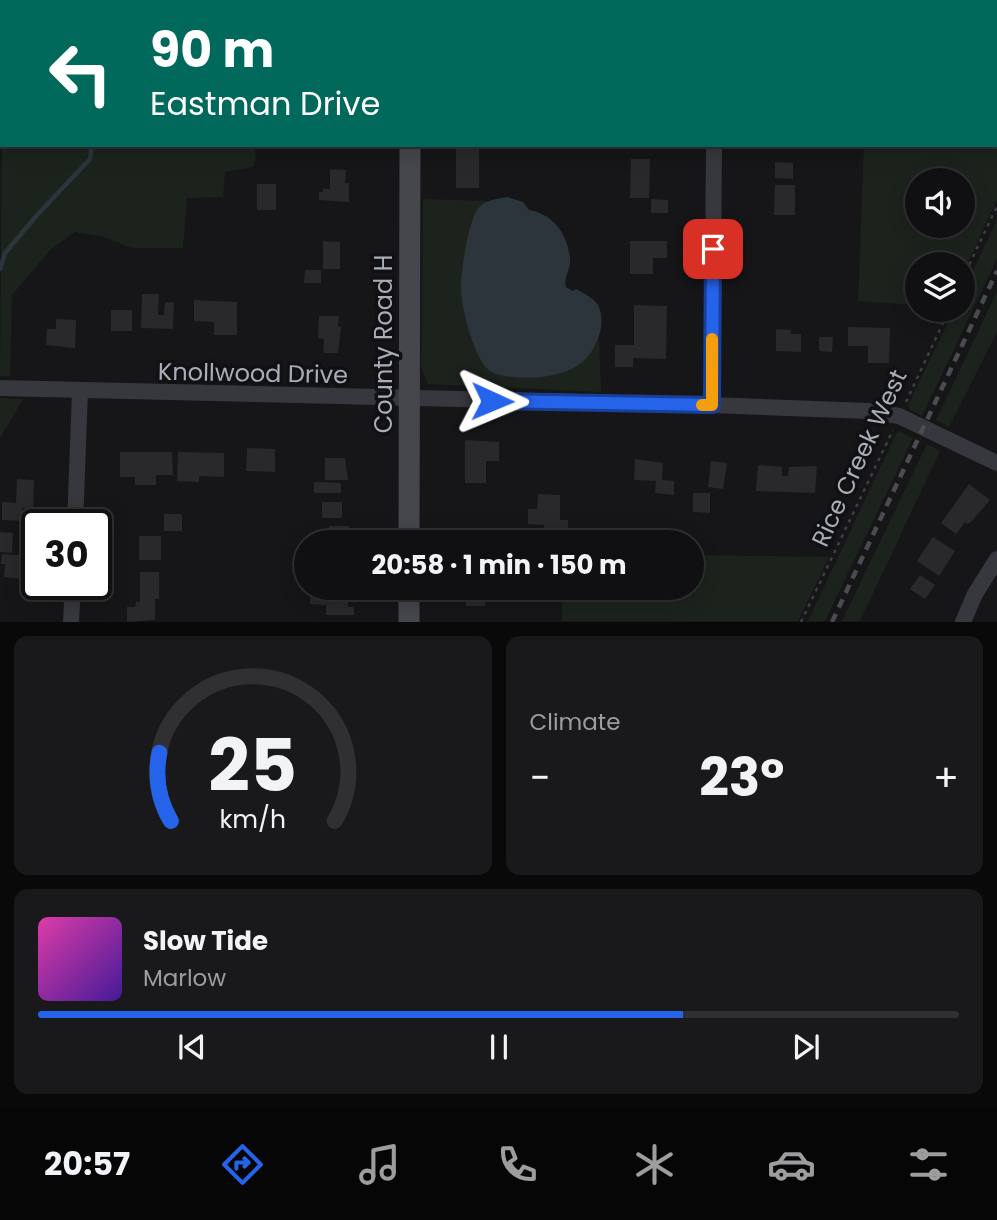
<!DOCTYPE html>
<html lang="en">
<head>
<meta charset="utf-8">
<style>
  :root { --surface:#101012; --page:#19191b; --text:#f1f3f6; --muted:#9c9d9f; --line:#303032; --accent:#2563eb }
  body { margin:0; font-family:Poppins,sans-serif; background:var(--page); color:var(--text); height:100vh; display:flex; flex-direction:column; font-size:26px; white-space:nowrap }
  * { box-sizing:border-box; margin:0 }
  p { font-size:23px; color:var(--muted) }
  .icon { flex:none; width:38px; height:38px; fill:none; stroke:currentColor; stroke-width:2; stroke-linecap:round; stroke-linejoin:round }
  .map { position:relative; height:622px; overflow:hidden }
  .panel { display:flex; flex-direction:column; gap:14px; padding:14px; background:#09090a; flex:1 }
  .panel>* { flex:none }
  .top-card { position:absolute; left:0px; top:0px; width:998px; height:147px; box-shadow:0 4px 18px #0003,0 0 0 2px var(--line); background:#00695c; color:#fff; overflow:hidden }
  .controls { position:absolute; left:905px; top:168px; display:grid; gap:14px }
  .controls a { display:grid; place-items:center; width:70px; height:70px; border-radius:50%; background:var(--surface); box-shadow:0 4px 18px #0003,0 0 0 2px var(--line); font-size:35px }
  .speed { position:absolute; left:21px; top:509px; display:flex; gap:14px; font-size:35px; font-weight:700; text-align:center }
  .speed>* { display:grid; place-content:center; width:91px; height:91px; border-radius:50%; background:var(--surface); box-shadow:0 4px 18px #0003,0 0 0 2px var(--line); line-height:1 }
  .speed .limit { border:4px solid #111; border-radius:10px; background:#fff; color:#111 }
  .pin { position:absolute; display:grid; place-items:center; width:60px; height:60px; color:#fff; margin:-30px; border-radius:14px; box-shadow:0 4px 10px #0006 }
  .me { position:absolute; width:77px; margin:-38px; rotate:91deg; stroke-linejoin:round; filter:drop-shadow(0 0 5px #0008) }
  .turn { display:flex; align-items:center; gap:24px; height:147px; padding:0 35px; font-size:32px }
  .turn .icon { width:91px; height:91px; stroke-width:2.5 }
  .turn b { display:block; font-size:49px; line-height:60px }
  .big { font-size:52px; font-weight:700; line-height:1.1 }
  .panel .card { flex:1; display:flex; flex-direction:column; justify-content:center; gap:10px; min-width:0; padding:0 24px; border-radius:14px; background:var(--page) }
  .panel .dial { align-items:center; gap:0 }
  .dial svg { height:182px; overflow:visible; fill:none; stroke:var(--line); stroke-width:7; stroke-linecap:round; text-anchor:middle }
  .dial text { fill:var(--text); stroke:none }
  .song { display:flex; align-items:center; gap:21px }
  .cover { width:84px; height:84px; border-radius:10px; background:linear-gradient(135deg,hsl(320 70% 55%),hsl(260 70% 35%)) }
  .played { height:7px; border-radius:4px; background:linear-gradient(90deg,var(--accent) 70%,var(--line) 70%) }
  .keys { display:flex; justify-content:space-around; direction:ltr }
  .heat { display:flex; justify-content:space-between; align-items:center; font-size:38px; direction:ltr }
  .panel .tiles { flex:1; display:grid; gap:14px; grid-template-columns:1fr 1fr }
  .card:last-child { grid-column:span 2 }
  .trip { position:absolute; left:294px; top:530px; width:410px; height:70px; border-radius:35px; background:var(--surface); box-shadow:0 4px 18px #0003,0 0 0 2px var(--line); font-weight:700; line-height:70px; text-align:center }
  .tab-bar { display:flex; height:112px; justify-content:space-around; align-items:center; background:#060607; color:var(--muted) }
  .tab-bar .icon { width:49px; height:49px }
  .tab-bar .active { color:var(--accent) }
  .tab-bar b { font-size:32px; color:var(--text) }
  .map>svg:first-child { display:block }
</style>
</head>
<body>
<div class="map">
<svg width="997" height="622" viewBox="0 0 997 622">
  <rect width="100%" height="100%" fill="#161618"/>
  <path fill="#1c231d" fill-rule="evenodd" d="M0 0H106L2 2V106Z
    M872 0H997V200L963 273 962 264H917V305L858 301 864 145H996V2ZM962 180V226H917V180Z
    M2 114V145H254L256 158 253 167 225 172 223 197 187 198 183 248H132L104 237 75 232 51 249 12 295 10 376H0Z
    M423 199 488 201C476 210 474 219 470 233 457 277 460 309 477 351L591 352 599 339 601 392 428 384 421 367Z
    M997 220V259L922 416 909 409 908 405 954 310H962L963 292Z
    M997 292V332L949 427 936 420Z
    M0 398 23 399 0 438Z
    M899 431 913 438 825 621H808L896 434Z
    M927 444 940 451 860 621H842Z
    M691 555 829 557 798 621H562V588H691Z"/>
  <path fill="#2c353c" d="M508 197 523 202 529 210C553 214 568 234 570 259 571 270 563 277 566 287L573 291 576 289C583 293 594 298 598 305 608 325 595 355 577 366 556 378 528 380 504 376 500 375 492 373 489 370 474 359 460 304 461 286 461 270 468 226 476 212 482 200 496 199 508 197Z"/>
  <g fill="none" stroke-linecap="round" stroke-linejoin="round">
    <path stroke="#2c353c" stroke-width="4.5" d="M75 0 76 2
      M0 269 5 253 38 214 90 159 92 145"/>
  </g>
  <path fill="#29292c" d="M456 145H479V188H456Z
    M631 159H650L649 198H630Z
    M775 162 793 163V179L775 178Z
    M330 169 346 170 345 183H349V202L319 200V192H323V189H330Z
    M257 184H276V210H257Z
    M775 185H795V215H774Z
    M651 199 668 200V213H651Z
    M323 241 340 242V269H323Z
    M630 241H667V258H653V274H630Z
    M305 270H321V283H304Z
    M142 294H159L158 315H164L165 302 174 303 173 329 141 328Z
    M194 300 237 302V335H214V322L194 321Z
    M634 305 667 306 666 359 633 358V367H615V345H634Z
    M111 310H132V331H111Z
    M319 316H339L338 326 341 327 338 353H323L324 339 318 338Z
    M56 319 76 320 75 348 46 345 47 329H56Z
    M848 327 890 328 889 363H868V346H848Z
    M776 329 791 330V334H801V352L776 351Z
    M819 337H833L832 352 819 351Z
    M465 440 499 442V461H486V483H465Z
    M247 448 275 449V472L246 471Z
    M120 452H172L173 475H156V485H135V477H120Z
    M178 452 224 453V477L199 476V482L177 481Z
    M325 458H345L348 480H325Z
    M635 459 663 463 662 480 674 481V495L655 493 656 481 634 480Z
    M711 461 727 463 723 489 708 487Z
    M758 465 782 467V476H788L789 467 817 466 815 493 756 491Z
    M17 479 34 480 33 509 22 508V521L2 520V502L16 503Z
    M314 482 341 483V493H314Z
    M969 484 990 500 971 522 967 524 965 522 956 534 941 523Z
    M693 493H710V513L693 512Z
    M538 494 560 495V520H568V533H544V525L528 524V509H537Z
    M322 502H342V518H322Z
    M164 514H182V531H164Z
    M329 526H349V542H329Z
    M0 532 13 533 12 553 0 552Z
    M139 536H161V560H139Z
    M933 537 955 551 939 576 917 561Z
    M2 554 34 556V579H30L29 590 20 589 21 579 4 577 5 564H1Z
    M140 572H159V599H155V620L127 622V607H135L136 602H140Z
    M920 575 935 585 925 599 910 589Z
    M311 588H344V597H348V607H354V615H326V605L310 604Z
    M467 588H485V606H466Z"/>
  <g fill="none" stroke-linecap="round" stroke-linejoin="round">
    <path stroke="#3d3f44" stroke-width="2.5" stroke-dasharray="3.5 5" stroke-linecap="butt" d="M962 280 997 206
      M906 402 949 310
      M801 622 893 430"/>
    <path stroke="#37383d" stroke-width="16" d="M716 2V0
      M0 388 712 405 868 411 899 416 997 463
      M712 405 714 145
      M75 525 80 391
      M71 622 73 584
      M963 622 975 594 997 559"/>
    <path stroke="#45474d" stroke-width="21" d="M411 2V0
      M409 542 410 145
      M409 622V588"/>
    <path stroke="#4a4c52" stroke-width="4.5" stroke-dasharray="9 7" stroke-linecap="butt" d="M832 622 997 271"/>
  </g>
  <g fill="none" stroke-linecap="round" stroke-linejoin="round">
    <defs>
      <path id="route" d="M492 401 712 405 713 249"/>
    </defs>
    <use href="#route" stroke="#184099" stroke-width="18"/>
    <use href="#route" stroke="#2563eb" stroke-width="12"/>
    <path stroke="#f59e0b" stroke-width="12" d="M702 405H712V339"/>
  </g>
  <g text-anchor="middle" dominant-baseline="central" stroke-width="7" stroke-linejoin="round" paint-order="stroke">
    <g font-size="24" fill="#a8adb8" stroke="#111113">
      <text transform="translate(383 344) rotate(-90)">County Road H</text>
      <text transform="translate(253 373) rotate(1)">Knollwood Drive</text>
      <text transform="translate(859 458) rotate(-65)">Rice Creek West</text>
    </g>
  </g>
</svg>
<div class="controls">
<a><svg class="icon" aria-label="sound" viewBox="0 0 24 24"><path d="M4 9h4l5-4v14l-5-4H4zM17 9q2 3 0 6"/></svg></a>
<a><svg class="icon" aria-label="layers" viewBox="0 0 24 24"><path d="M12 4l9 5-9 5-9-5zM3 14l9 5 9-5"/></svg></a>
</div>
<div class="speed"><div class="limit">30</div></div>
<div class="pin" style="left:713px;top:249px;background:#d93025"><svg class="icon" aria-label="arrive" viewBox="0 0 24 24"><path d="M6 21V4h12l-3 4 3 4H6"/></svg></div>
<svg class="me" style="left:492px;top:401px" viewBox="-20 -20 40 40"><path d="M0-17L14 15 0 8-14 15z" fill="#2563eb" stroke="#fff" stroke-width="4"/></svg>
<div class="trip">20:58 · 1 min · 150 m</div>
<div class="top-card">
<div class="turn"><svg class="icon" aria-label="left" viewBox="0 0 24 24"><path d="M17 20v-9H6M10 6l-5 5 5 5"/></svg><div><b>90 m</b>Eastman Drive</div></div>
</div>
</div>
<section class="panel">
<div class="tiles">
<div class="card dial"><svg viewBox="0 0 100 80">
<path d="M14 69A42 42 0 1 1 86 69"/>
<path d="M14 69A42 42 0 0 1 9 39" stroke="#2563eb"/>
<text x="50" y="56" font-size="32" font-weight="700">25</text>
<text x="50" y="72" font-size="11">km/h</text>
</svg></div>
<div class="card"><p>Climate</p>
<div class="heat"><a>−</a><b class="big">23°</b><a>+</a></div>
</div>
<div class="card">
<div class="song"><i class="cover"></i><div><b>Slow Tide</b><p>Marlow</p></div></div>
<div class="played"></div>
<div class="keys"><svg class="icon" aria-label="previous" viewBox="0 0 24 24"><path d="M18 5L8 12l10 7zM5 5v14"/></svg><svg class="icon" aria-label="pause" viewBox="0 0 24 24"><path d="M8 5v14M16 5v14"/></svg><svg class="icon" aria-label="next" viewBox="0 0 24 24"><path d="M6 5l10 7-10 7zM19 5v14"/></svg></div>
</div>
</div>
</section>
<nav class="tab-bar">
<b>20:57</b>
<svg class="icon active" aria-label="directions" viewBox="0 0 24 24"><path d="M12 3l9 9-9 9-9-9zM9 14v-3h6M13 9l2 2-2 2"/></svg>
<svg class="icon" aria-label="music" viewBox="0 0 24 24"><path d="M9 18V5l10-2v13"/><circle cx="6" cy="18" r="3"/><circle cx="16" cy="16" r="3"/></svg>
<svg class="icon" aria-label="phone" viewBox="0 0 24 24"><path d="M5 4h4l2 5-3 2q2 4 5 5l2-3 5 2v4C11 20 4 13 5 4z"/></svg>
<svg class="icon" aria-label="climate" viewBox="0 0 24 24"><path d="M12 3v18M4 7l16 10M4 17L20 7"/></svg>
<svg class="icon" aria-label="car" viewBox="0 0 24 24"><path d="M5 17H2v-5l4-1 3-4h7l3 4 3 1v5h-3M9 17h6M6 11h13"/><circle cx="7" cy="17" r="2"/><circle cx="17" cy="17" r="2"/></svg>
<svg class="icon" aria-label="filters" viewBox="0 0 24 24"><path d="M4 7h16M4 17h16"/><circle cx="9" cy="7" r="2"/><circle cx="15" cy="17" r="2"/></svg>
</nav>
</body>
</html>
